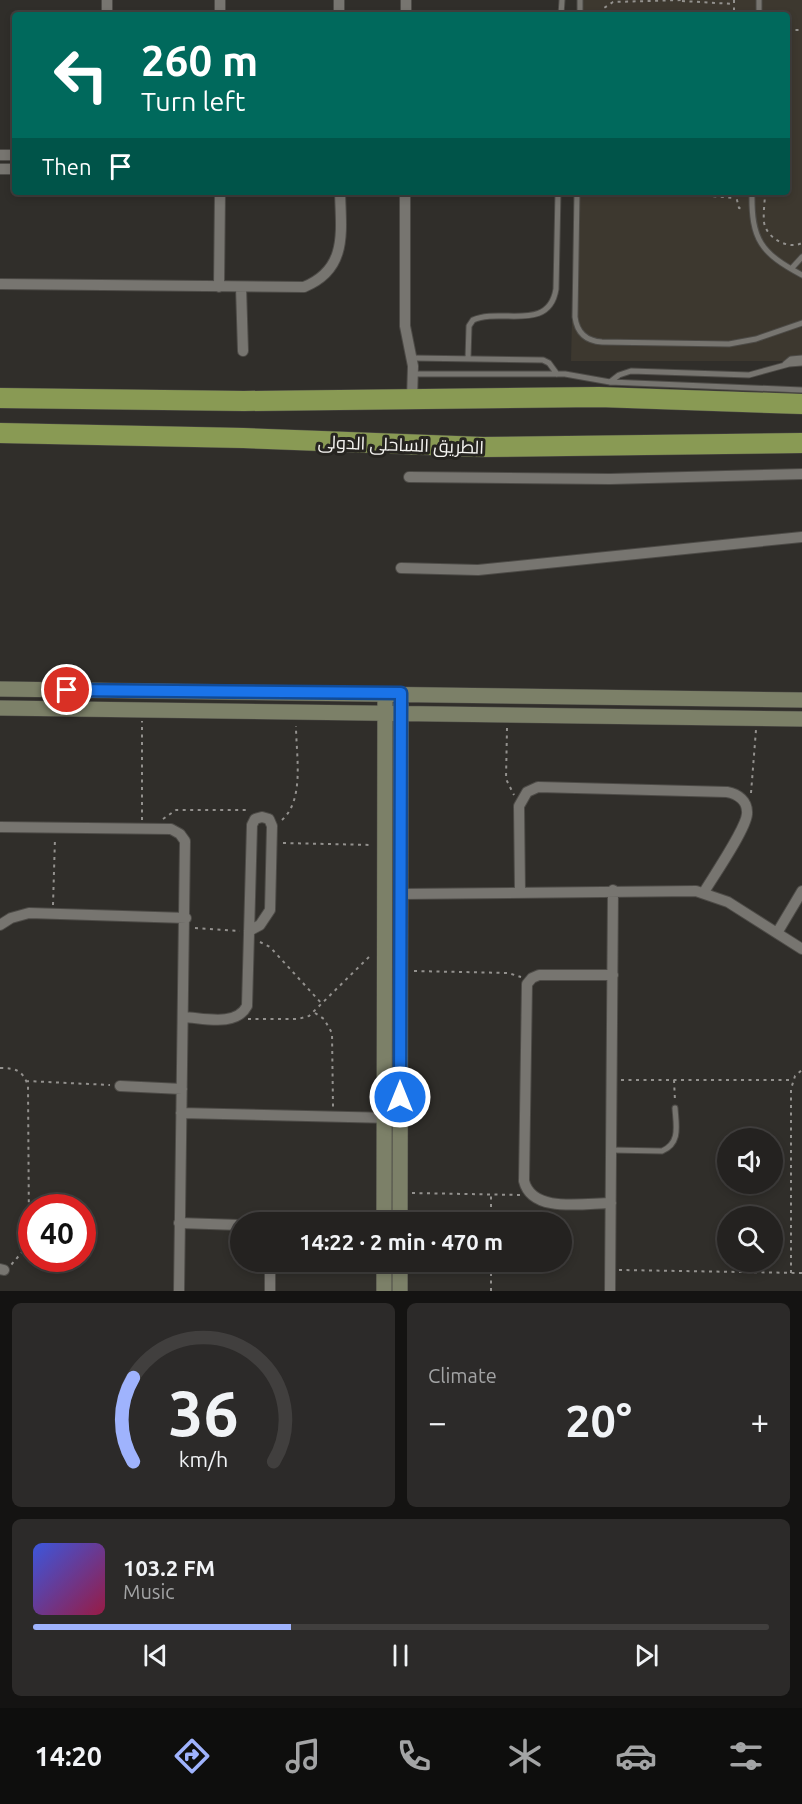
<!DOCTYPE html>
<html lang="en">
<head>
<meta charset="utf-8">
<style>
  :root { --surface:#242220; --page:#2c2a29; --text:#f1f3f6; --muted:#a3a4a5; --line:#413f3e; --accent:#9fb3fd }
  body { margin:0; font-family:Ubuntu,Cairo,sans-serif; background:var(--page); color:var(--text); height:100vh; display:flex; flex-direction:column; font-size:22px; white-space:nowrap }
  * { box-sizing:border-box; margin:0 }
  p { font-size:20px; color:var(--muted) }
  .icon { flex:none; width:33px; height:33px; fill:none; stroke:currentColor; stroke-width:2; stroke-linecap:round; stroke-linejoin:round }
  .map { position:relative; height:1291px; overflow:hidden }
  .side { display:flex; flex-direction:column; gap:12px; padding:12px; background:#141312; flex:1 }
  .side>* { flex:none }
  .banner { position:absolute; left:12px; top:12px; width:778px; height:183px; border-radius:6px; box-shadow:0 3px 9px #0003,0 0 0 2px var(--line); background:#00695c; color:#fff; overflow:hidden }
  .controls { position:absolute; left:717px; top:1128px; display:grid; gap:12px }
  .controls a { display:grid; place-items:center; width:66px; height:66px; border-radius:50%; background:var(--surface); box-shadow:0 3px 9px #0003,0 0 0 2px var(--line); font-size:30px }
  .speed { position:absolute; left:18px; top:1194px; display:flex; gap:12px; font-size:30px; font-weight:700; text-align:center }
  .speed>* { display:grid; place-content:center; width:78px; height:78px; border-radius:50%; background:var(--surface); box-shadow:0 3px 9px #0003,0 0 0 2px var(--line); line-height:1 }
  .speed .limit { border:9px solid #d22; background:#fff; color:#111 }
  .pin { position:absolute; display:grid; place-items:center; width:51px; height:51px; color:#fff; margin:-26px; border:3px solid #fff; border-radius:50%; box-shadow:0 2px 6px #0007 }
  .me { position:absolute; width:66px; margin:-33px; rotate:0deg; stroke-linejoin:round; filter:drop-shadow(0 0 4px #0008) }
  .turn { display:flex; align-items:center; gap:21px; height:126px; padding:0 30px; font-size:27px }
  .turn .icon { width:78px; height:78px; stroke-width:2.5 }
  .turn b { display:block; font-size:42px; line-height:51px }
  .then { display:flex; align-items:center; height:57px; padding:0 30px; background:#0003; gap:12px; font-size:22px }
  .big { font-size:45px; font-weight:700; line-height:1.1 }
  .side .card { flex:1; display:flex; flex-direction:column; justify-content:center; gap:9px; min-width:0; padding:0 21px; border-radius:9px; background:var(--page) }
  .side .dial { align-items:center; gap:0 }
  .dial svg { height:156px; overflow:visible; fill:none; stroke:var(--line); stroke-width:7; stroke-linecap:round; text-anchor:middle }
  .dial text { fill:var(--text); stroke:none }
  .song { display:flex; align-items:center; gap:18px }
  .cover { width:72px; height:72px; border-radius:9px; background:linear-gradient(135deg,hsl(230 70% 55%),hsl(340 70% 35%)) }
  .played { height:6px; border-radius:3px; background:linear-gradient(90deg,var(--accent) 35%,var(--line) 35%) }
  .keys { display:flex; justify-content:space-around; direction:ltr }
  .heat { display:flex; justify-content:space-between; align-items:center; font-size:33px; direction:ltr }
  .side .tiles { flex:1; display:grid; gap:12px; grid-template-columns:1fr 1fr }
  .card:last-child { grid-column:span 2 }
  .trip { position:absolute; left:230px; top:1212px; width:342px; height:60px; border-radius:30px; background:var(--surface); box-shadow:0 3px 9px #0003,0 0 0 2px var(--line); font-weight:700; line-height:60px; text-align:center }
  .tab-bar { display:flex; height:96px; justify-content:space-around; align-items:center; background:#0e0e0d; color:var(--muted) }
  .tab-bar .icon { width:42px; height:42px }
  .tab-bar .active { color:var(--accent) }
  .tab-bar b { font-size:27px; color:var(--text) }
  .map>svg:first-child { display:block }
</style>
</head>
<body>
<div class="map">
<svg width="802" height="1291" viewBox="0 0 802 1291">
  <rect width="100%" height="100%" fill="#302e2a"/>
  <path fill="#3d382f" d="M579 0H802V361H571L575 192H788V15H579Z"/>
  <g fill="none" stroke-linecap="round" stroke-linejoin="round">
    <defs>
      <path id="lane" d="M561 15 562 0
        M580 15V0
        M759 15V0
        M577 192 575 317C577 333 586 341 602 342L729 344 756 339 802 323
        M752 192C751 240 761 253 802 275
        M791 269 802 257
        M412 358 543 360 549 363 557 374
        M468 359 469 326 473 320C500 307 549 333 556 289L558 192
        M785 364 791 359 802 358
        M413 374H565L610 382 802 390
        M610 382 619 375 631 371 749 375 789 364 802 363
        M611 1150 662 1151C681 1143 676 1125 675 1108"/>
      <path id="street" d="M339 0V15
        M107 15V0
        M220 15V0
        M406 15V0
        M0 155H15
        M0 169H15
        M405 192V326L413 366 412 399
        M0 284 304 287C348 269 341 232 340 192
        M219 287 220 192
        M241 287 243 351
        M409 477 610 479 802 474
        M401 568 478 570 802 537
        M0 827 171 829 180 834 185 841 179 1291
        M520 892 519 806 527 792 538 787 727 792C738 794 748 801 747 814 746 829 713 877 704 892
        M400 894 696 891 728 902 802 949
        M0 925 11 918 29 913 186 918
        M777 933 802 891
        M184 1017C204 1018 236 1027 247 1006L252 825 255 819 262 817 269 819 272 826 270 910 260 925 249 931
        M120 1086 182 1089
        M181 1113 391 1118
        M611 1203C585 1203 532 1214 524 1181L527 984 532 978 539 975H613
        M179 1223 240 1225
        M0 1269 4 1270
        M270 1291V1262
        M610 1291 613 890"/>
      <path id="secondary" d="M0 689 802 700
        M0 708 802 719
        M384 1222 385 702
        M400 1222 401 704
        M384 1291V1262
        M400 1291V1262"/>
      <path id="highway" d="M0 398 244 401 599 397 802 404
        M0 433 243 438 483 447 802 443"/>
    </defs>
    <use href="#lane" stroke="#4d4b47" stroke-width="7"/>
    <use href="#street" stroke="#4d4b47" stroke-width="12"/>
    <use href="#secondary" stroke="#4d4b47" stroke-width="16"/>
    <use href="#highway" stroke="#4d4b47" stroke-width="21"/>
    <path stroke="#93918e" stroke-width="2" stroke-dasharray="3 4.5" stroke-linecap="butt" d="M734 0V15
      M682 1 734 4
      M603 15 604 8 613 2 683 0
      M788 30H802
      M661 192 735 198
      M735 192 739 208 744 209
      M765 192C765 202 763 212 764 222 766 238 788 250 802 243
      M507 728 506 779 514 795
      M751 793 756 730
      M163 819 176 810H250
      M142 820V721
      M282 820C305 799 296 755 296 726
      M283 843 373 845
      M53 905 55 838
      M195 928 240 931
      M260 942 270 947 323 1005
      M414 971 508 973 521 977
      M315 1013 324 1019 332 1033 333 1107
      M248 1019H298L309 1016 372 954
      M0 1068C15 1068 23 1070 28 1086L29 1233 23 1251 11 1265
      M621 1080H792
      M674 1080 675 1101
      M26 1081 110 1085
      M412 1193 520 1195
      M272 1222 292 1216 372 1218
      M491 1222V1195
      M619 1270 802 1273
      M791 1273V1089L795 1076 802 1070
      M491 1291V1262"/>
    <use href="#lane" stroke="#777570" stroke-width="5"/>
    <use href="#street" stroke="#777570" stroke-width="10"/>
    <use href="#secondary" stroke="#7c8068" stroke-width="15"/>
    <use href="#highway" stroke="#899a54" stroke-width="20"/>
  </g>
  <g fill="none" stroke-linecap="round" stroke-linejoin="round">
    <defs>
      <path id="route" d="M67 690 401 693 400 1097"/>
    </defs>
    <use href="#route" stroke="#114b97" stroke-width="15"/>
    <use href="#route" stroke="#1a73e8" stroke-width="10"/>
  </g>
  <g text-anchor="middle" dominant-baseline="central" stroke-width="6" stroke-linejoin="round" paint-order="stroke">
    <g font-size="18" fill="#f4f3f0" stroke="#262420">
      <text transform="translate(401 444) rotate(2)">الطريق الساحلى الدولى</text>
    </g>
  </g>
</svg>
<div class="controls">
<a><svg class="icon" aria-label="sound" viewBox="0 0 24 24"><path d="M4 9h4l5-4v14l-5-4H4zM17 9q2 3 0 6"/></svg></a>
<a><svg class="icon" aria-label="search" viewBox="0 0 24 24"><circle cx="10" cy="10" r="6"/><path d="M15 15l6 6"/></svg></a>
</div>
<div class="speed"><div class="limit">40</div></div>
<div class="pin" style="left:67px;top:690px;background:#d93025"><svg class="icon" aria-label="arrive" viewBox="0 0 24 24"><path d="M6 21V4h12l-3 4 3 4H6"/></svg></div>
<svg class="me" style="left:400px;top:1097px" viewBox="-20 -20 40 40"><circle r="17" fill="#1a73e8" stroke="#fff" stroke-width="3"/><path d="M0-11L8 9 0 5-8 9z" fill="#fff"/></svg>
<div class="trip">14:22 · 2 min · 470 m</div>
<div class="banner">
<div class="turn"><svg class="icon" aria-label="left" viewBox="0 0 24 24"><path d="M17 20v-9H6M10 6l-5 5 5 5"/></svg><div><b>260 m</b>Turn left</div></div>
<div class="then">Then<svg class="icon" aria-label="arrive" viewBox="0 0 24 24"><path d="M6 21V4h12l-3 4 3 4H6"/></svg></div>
</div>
</div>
<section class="side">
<div class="tiles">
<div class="card dial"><svg viewBox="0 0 100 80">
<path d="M14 69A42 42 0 1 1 86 69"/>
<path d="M14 69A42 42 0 0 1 14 26" stroke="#9fb3fd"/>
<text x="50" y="56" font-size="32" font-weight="700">36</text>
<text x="50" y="72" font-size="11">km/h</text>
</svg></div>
<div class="card"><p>Climate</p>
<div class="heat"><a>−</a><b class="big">20°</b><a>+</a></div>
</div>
<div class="card">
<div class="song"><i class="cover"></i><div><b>103.2 FM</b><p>Music</p></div></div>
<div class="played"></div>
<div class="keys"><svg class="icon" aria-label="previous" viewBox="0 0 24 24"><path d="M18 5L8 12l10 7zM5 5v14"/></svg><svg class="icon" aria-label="pause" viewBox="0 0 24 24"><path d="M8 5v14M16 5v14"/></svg><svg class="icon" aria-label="next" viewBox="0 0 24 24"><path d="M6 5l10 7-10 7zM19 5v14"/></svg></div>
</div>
</div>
</section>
<nav class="tab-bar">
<b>14:20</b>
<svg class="icon active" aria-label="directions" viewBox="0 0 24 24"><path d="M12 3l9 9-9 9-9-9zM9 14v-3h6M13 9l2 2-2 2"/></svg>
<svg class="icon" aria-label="music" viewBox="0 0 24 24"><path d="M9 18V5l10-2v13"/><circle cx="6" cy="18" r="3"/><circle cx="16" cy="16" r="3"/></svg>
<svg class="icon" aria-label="phone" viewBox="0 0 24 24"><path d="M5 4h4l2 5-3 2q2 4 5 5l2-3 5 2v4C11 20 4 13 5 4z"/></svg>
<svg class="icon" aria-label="climate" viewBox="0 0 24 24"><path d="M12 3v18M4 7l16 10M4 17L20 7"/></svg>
<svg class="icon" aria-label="car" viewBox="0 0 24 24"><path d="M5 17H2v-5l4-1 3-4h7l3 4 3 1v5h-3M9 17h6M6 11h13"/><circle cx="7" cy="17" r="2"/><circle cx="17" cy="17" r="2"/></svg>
<svg class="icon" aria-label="filters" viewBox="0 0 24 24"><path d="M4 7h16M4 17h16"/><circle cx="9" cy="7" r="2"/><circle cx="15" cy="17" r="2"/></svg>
</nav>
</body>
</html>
